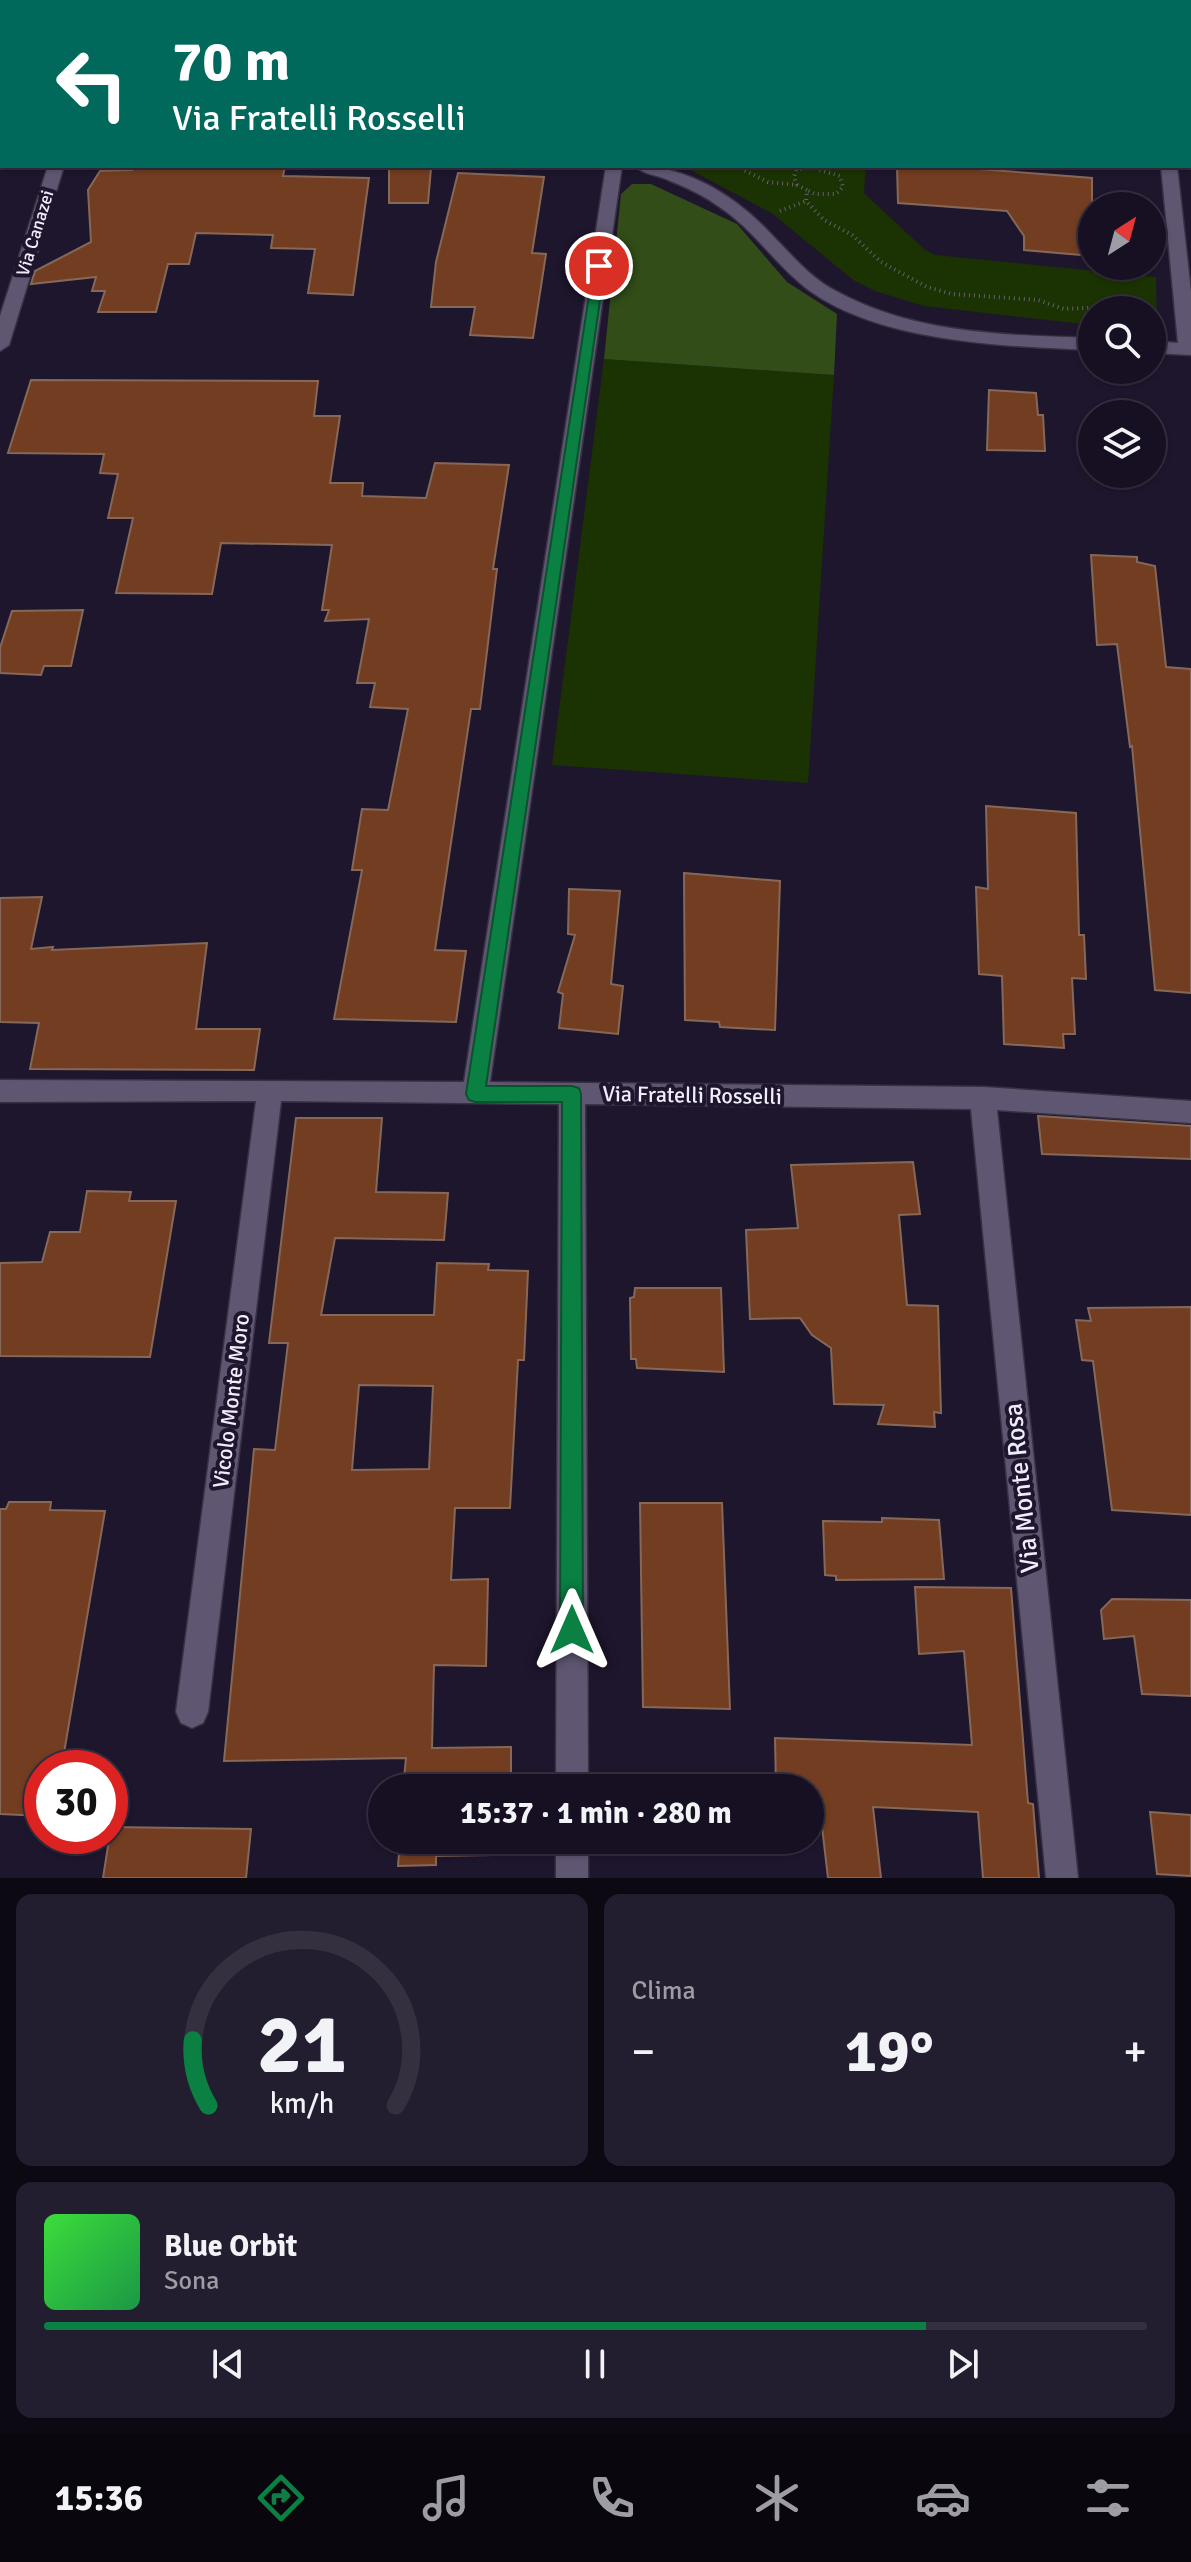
<!DOCTYPE html>
<html lang="it">
<head>
<meta charset="utf-8">
<style>
  :root { --surface:#161022; --page:#231e2f; --text:#f1f3f6; --muted:#9e9da5; --line:#353040; --accent:#0b8043 }
  body { margin:0; font-family:Signika,sans-serif; background:var(--page); color:var(--text); height:100vh; display:flex; flex-direction:column; font-size:30px; white-space:nowrap }
  * { box-sizing:border-box; margin:0 }
  p { font-size:26px; color:var(--muted) }
  .icon { flex:none; width:44px; height:44px; fill:none; stroke:currentColor; stroke-width:2; stroke-linecap:round; stroke-linejoin:round }
  .map { position:relative; height:1878px; overflow:hidden }
  .side { display:flex; flex-direction:column; gap:16px; padding:16px; background:#0c0913; flex:1 }
  .side>* { flex:none }
  .banner { position:absolute; left:0px; top:0px; width:1192px; height:168px; box-shadow:0 2px 6px #0004,0 0 0 2px var(--line); background:#00695c; color:#fff; overflow:hidden }
  .needle { width:52px; rotate:36deg }
  .tools { position:absolute; left:1078px; top:192px; display:grid; gap:16px }
  .tools a { display:grid; place-items:center; width:88px; height:88px; border-radius:50%; background:var(--surface); box-shadow:0 2px 6px #0004,0 0 0 2px var(--line); font-size:40px }
  .speed { position:absolute; left:24px; top:1750px; display:flex; gap:16px; font-size:40px; font-weight:700; text-align:center }
  .speed>* { display:grid; place-content:center; width:104px; height:104px; border-radius:50%; background:var(--surface); box-shadow:0 2px 6px #0004,0 0 0 2px var(--line); line-height:1 }
  .speed .limit { border:12px solid #d22; background:#fff; color:#111 }
  .pin { position:absolute; display:grid; place-items:center; width:68px; height:68px; color:#fff; margin:-34px; border:4px solid #fff; border-radius:50%; box-shadow:0 2px 8px #0007 }
  .me { position:absolute; width:88px; margin:-44px; rotate:0deg; stroke-linejoin:round; filter:drop-shadow(0 0 6px #0008) }
  .turn { display:flex; align-items:center; gap:28px; height:168px; padding:0 40px; font-size:36px }
  .turn .icon { width:104px; height:104px; stroke-width:2.5 }
  .turn b { display:block; font-size:56px; line-height:68px }
  .big { font-size:60px; font-weight:700; line-height:1.1 }
  .side .widget { flex:1; display:flex; flex-direction:column; justify-content:center; gap:12px; min-width:0; padding:0 28px; border-radius:16px; background:var(--page) }
  .side .dial { align-items:center; gap:0 }
  .dial svg { height:208px; overflow:visible; fill:none; stroke:var(--line); stroke-width:7; stroke-linecap:round; text-anchor:middle }
  .dial text { fill:var(--text); stroke:none }
  .song { display:flex; align-items:center; gap:24px }
  .cover { width:96px; height:96px; border-radius:12px; background:linear-gradient(135deg,hsl(120 70% 55%),hsl(140 70% 35%)) }
  .played { height:8px; border-radius:4px; background:linear-gradient(90deg,var(--accent) 80%,var(--line) 80%) }
  .keys { display:flex; justify-content:space-around; direction:ltr }
  .heat { display:flex; justify-content:space-between; align-items:center; font-size:44px; direction:ltr }
  .side .tiles { flex:1; display:grid; gap:16px; grid-template-columns:1fr 1fr }
  .widget:last-child { grid-column:span 2 }
  .trip { position:absolute; left:368px; top:1774px; width:456px; height:80px; border-radius:40px; background:var(--surface); box-shadow:0 2px 6px #0004,0 0 0 2px var(--line); font-weight:700; line-height:80px; text-align:center }
  .tabs { display:flex; height:128px; justify-content:space-around; align-items:center; background:#09060e; color:var(--muted) }
  .tabs .icon { width:56px; height:56px }
  .tabs .current { color:var(--accent) }
  .tabs b { font-size:36px; color:var(--text) }
  .map>svg:first-child { display:block }
</style>
</head>
<body>
<div class="map">
<svg width="1191" height="1878" viewBox="0 0 1191 1878">
  <rect width="100%" height="100%" fill="#1e162d"/>
  <path fill="#1b3202" d="M683 166H866L864 193 924 249 935 255 1156 277 1157 332 1152 331V310H1092V325L924 306 875 291 853 280 773 214Z
    M604 359 834 375 808 783 552 765Z"/>
  <path fill="#324d18" d="M632 184H651L737 224 787 282 837 314 834 375 604 359 621 194Z"/>
  <path fill="#723d20" stroke="#866859" stroke-width="2" fill-rule="evenodd" d="M134 166H285L283 176 369 178 353 295 308 293 315 249 271 248 273 235 196 233 189 264H168L156 312H98L105 291H92L96 277 31 284 35 271 91 242 88 190 100 171 132 170Z
    M897 166H979V169L1092 178V256L1024 250V236L1007 211 898 203Z
    M389 168H431L428 203H389Z
    M458 173 544 177 532 253 546 254 533 338 470 335 475 307H431L436 262Z
    M31 380 318 381 314 416H340L330 483H363L362 496 426 498 435 463 509 465 493 569H497L480 709H471L435 950 466 951 456 1022 334 1019 362 870H352L362 809 388 810 408 709 370 707 375 683H357L369 619 325 621 329 610H322L332 545 221 543 212 594 116 593 133 518H108L118 474 100 473 104 454 8 453Z
    M989 390 1036 393 1038 415H1043L1045 451 987 450Z
    M1091 555 1137 557V562L1155 566 1166 667 1191 669V993L1155 990 1132 746 1130 747 1117 644 1097 645Z
    M83 610 71 666H44L41 675 0 673V648L12 611Z
    M986 806 1076 813 1079 935H1084L1086 979 1072 978 1075 1034H1063L1064 1048 1004 1044 1002 976 979 974 976 887 988 889Z
    M684 873 780 881 775 1030 720 1027 719 1022 685 1020Z
    M569 889 620 891 611 984 623 986 618 1034 559 1028 563 994 558 992 575 935 568 934Z
    M42 897 31 949 53 947 52 950 207 943 196 1029H260L254 1070 30 1069 39 1023 0 1022V898Z
    M1038 1116 1191 1126V1159L1042 1154Z
    M296 1118H382L376 1192 448 1193 444 1240 335 1238 321 1315H434L437 1263 489 1264 488 1270 528 1271 524 1360H518L510 1508H455L451 1580 488 1579 486 1666 434 1665 432 1748 511 1747V1788H403L406 1758 224 1761 254 1449 275 1450 288 1343H269ZM359 1385 433 1386 429 1469 352 1470Z
    M913 1162 920 1214 899 1215 907 1305 938 1306 941 1413 934 1412 935 1427 878 1424 884 1405 834 1404 831 1348 812 1335 800 1318 750 1319 746 1230 798 1228 791 1165Z
    M87 1191 131 1192 129 1201H176L150 1357 0 1356V1263L42 1262 50 1232H80Z
    M635 1288H721L724 1372 637 1368 636 1359H631L630 1298 634 1297Z
    M1191 1307V1515L1112 1510 1093 1361 1082 1360 1076 1320 1091 1321 1088 1308Z
    M9 1502H51L50 1510 105 1511 62 1765H43L42 1768V1816L0 1814V1509H6Z
    M640 1503H722L730 1709 643 1707Z
    M882 1518 939 1520 944 1579 836 1580V1576L825 1575 823 1521 882 1522Z
    M915 1587 1011 1588 1028 1803 1033 1804 1039 1878H983L978 1812 873 1807 881 1878H828L819 1801H810V1788H776L775 1738 972 1745 964 1651 919 1654Z
    M1112 1599 1191 1600V1696L1142 1694 1134 1636 1104 1639 1101 1610Z
    M1150 1812 1191 1815V1876L1157 1874Z
    M111 1827 251 1829 246 1878H103Z
    M400 1840H493V1855L436 1856V1865L398 1866Z"/>
  <g fill="none" stroke-linecap="round" stroke-linejoin="round">
    <defs>
      <path id="street" d="M407 0H423L406 2Z
        M645 0H661L644 2Z
        M836 0H852V2H836Z
        M1147 0H1163V2H1147Z
        M0 100H2V110H0Z
        M48 166H64L9 345 0 351V316Z
        M606 166H622L490 1082 983 1087 1191 1101V1123L997 1110 1078 1878H1046L971 1109 585 1104 588 1788H556L559 1104 281 1101 208 1712 203 1723 192 1728 181 1723 176 1712 256 1101 0 1102V1080L464 1082Z
        M635 166C688 166 736 196 772 235 792 255 810 278 836 291 914 334 1005 335 1092 338V350C1005 346 883 343 810 291 777 267 755 231 721 208 705 196 686 187 668 180 657 175 642 174 635 166Z
        M1161 166H1177L1191 292V355L1152 353V341L1178 343Z
        M556 1840H588V1878H556Z"/>
    </defs>
    <use href="#street" stroke="#373143" stroke-width="3"/>
    <path stroke="#665f74" stroke-width="4" stroke-dasharray="1 4" stroke-linecap="butt" d="M736 166 768 182 797 185 807 190 806 201 824 220 852 235 881 262 927 287 952 294 1038 300 1064 309 1107 307 1152 310
      M797 185 794 177 796 170 810 167 840 176 843 187 836 194H815L807 190
      M780 211 806 201"/>
    <use href="#street" fill="#5f5772" fill-rule="evenodd"/>
  </g>
  <path fill="#0b8043" stroke="#07532c" stroke-width="2" d="M594 263 605 266 486 1086H572L579 1088 581 1094 583 1630 580 1638 572 1642 564 1638 560 1630 562 1102H475L469 1100 466 1094Z"/>
  <g text-anchor="middle" dominant-baseline="central" stroke-width="8" stroke-linejoin="round" paint-order="stroke">
    <g font-size="18" fill="#f1ecfc" stroke="#1e162d">
      <text transform="translate(35 233) rotate(-73)">Via Canazei</text>
    </g>
    <g font-size="22" fill="#f1ecfc" stroke="#1e162d">
      <text transform="translate(692 1095) rotate(1)">Via Fratelli Rosselli</text>
      <text transform="translate(231 1401) rotate(-83)">Vicolo Monte Moro</text>
    </g>
    <g font-size="26" fill="#f1ecfc" stroke="#1e162d">
      <text transform="translate(1022 1488) rotate(-96)">Via Monte Rosa</text>
    </g>
  </g>
</svg>
<div class="tools">
<a><svg class="needle" viewBox="-14 -14 28 28"><path d="M0-13l5 13h-10z" fill="#e53935"/><path d="M0 13l5-13h-10z" fill="#9e9da5"/></svg></a>
<a><svg class="icon" aria-label="search" viewBox="0 0 24 24"><circle cx="10" cy="10" r="6"/><path d="M15 15l6 6"/></svg></a>
<a><svg class="icon" aria-label="layers" viewBox="0 0 24 24"><path d="M12 4l9 5-9 5-9-5zM3 14l9 5 9-5"/></svg></a>
</div>
<div class="speed"><div class="limit">30</div></div>
<div class="pin" style="left:599px;top:266px;background:#d93025"><svg class="icon" aria-label="arrive" viewBox="0 0 24 24"><path d="M6 21V4h12l-3 4 3 4H6"/></svg></div>
<svg class="me" style="left:572px;top:1630px" viewBox="-20 -20 40 40"><path d="M0-17L14 15 0 8-14 15z" fill="#0b8043" stroke="#fff" stroke-width="4"/></svg>
<div class="trip">15:37 · 1 min · 280 m</div>
<div class="banner">
<div class="turn"><svg class="icon" aria-label="left" viewBox="0 0 24 24"><path d="M17 20v-9H6M10 6l-5 5 5 5"/></svg><div><b>70 m</b>Via Fratelli Rosselli</div></div>
</div>
</div>
<section class="side">
<div class="tiles">
<div class="widget dial"><svg viewBox="0 0 100 80">
<path d="M14 69A42 42 0 1 1 86 69"/>
<path d="M14 69A42 42 0 0 1 8 44" stroke="#0b8043"/>
<text x="50" y="56" font-size="32" font-weight="700">21</text>
<text x="50" y="72" font-size="11">km/h</text>
</svg></div>
<div class="widget"><p>Clima</p>
<div class="heat"><a>−</a><b class="big">19°</b><a>+</a></div>
</div>
<div class="widget">
<div class="song"><i class="cover"></i><div><b>Blue Orbit</b><p>Sona</p></div></div>
<div class="played"></div>
<div class="keys"><svg class="icon" aria-label="previous" viewBox="0 0 24 24"><path d="M18 5L8 12l10 7zM5 5v14"/></svg><svg class="icon" aria-label="pause" viewBox="0 0 24 24"><path d="M8 5v14M16 5v14"/></svg><svg class="icon" aria-label="next" viewBox="0 0 24 24"><path d="M6 5l10 7-10 7zM19 5v14"/></svg></div>
</div>
</div>
</section>
<nav class="tabs">
<b>15:36</b>
<svg class="icon current" aria-label="directions" viewBox="0 0 24 24"><path d="M12 3l9 9-9 9-9-9zM9 14v-3h6M13 9l2 2-2 2"/></svg>
<svg class="icon" aria-label="music" viewBox="0 0 24 24"><path d="M9 18V5l10-2v13"/><circle cx="6" cy="18" r="3"/><circle cx="16" cy="16" r="3"/></svg>
<svg class="icon" aria-label="phone" viewBox="0 0 24 24"><path d="M5 4h4l2 5-3 2q2 4 5 5l2-3 5 2v4C11 20 4 13 5 4z"/></svg>
<svg class="icon" aria-label="climate" viewBox="0 0 24 24"><path d="M12 3v18M4 7l16 10M4 17L20 7"/></svg>
<svg class="icon" aria-label="car" viewBox="0 0 24 24"><path d="M5 17H2v-5l4-1 3-4h7l3 4 3 1v5h-3M9 17h6M6 11h13"/><circle cx="7" cy="17" r="2"/><circle cx="17" cy="17" r="2"/></svg>
<svg class="icon" aria-label="filters" viewBox="0 0 24 24"><path d="M4 7h16M4 17h16"/><circle cx="9" cy="7" r="2"/><circle cx="15" cy="17" r="2"/></svg>
</nav>
</body>
</html>
